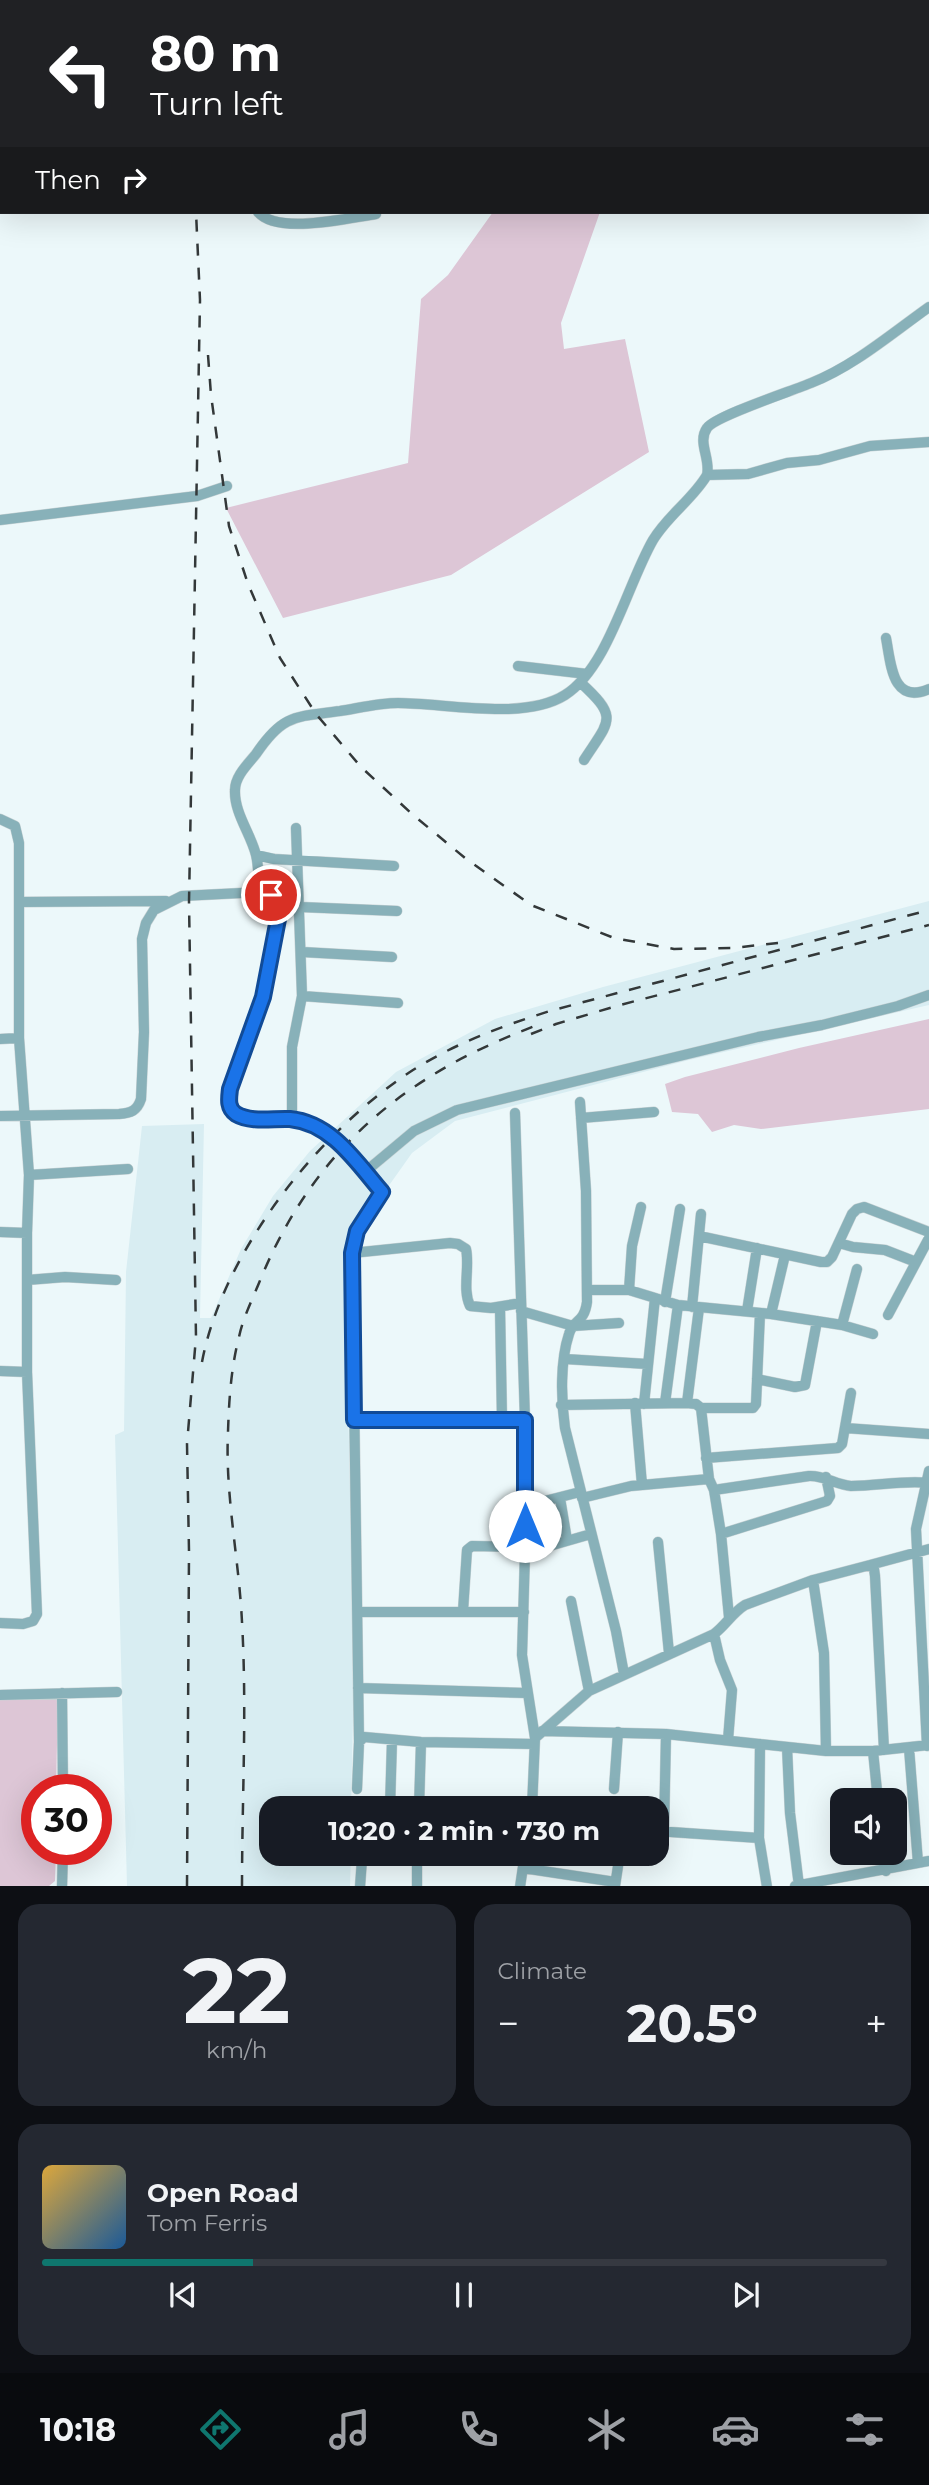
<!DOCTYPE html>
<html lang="en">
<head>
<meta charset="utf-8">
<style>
  :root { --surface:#171b24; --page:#242831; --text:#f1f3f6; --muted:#9ea1a6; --line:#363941; --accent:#0f766e }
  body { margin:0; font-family:Montserrat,sans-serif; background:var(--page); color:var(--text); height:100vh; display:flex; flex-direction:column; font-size:26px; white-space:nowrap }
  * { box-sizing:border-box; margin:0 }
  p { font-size:23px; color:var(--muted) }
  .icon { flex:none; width:38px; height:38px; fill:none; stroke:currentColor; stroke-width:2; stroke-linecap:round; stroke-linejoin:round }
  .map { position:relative; height:1886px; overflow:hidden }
  .sheet { display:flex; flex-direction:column; gap:18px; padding:18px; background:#0d0f14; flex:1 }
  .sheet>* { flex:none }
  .hud { position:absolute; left:0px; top:0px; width:929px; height:214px; box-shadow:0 7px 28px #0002; background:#202124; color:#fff; overflow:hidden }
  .controls { position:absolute; left:830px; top:1788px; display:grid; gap:14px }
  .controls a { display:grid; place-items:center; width:77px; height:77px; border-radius:14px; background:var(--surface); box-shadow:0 7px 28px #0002; font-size:35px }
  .speed { position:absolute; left:21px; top:1774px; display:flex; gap:14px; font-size:35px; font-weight:700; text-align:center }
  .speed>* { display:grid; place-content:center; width:91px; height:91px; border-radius:50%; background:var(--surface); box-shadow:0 7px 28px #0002; line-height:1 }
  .speed .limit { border:10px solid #d22; background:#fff; color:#111 }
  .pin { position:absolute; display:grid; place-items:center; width:60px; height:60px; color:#fff; margin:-30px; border:4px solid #fff; border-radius:50%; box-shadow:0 2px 7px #0007 }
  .me { position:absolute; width:77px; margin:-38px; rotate:0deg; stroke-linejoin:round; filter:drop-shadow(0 0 5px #0008) }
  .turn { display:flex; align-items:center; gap:24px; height:147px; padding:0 35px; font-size:32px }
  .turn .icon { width:91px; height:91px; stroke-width:2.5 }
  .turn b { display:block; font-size:49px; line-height:60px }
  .then { display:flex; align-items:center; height:66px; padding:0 35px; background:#0003; gap:14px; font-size:26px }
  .big { font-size:52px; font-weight:700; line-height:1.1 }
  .sheet .card { flex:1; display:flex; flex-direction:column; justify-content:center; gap:10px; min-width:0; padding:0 24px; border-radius:21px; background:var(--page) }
  .sheet .dial { align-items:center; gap:0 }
  .dial b { font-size:91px; line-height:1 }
  .song { display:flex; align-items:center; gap:21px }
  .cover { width:84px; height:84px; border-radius:10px; background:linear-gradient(135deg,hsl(40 70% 55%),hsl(210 70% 35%)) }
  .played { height:7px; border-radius:4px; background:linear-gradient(90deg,var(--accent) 25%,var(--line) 25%) }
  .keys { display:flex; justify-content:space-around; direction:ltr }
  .heat { display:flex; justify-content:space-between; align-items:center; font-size:38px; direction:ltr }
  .sheet .tiles { flex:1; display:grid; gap:18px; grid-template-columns:1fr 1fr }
  .card:last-child { grid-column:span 2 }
  .trip { position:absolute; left:259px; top:1796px; width:410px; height:70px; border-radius:21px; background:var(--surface); box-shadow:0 7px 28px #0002; font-weight:700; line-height:70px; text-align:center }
  .dock { display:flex; height:112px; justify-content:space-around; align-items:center; background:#090b0e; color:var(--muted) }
  .dock .icon { width:49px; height:49px }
  .dock .selected { color:var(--accent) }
  .dock b { font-size:32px; color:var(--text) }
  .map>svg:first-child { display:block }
</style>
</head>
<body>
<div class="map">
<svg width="929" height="1887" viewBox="0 0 929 1887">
  <rect width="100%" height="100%" fill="#ecf8fa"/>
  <path fill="#d8edf2" d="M929 901V1005L689 1060 455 1121 412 1153 378 1201 345 1258 354 1675 351 1808H271V1853H351L350 1886H127L115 1435 124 1431 126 1272 142 1126 204 1124 200 1318H211L241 1249 273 1196 310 1151 396 1072 495 1019 603 987Z"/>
  <path fill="#ddc6d6" d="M493 212H600L561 323 564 349 625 339 649 452 451 575 283 618 226 508 408 463 421 299 448 275Z
    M929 1019V1109L761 1129 734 1125 712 1132 698 1114 672 1112 665 1084 685 1077 799 1048Z
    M0 1698 58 1699 56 1790H37V1850H56L55 1881 49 1886 0 1887Z"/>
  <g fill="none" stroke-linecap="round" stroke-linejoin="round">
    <defs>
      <path id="minor" d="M237 0V2
        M0 1 2 0
        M106 2 108 0
        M0 21 2 24
        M0 51 2 50
        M0 102 2 101
        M258 212C277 235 348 218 376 214
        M707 475 748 474 787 463 819 460 870 446 929 442
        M0 520 197 496 227 486
        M886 638C891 664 892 705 929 689
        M518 666 587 674
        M581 683C619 718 610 720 584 760
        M0 819 15 826 19 843V1038
        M256 855 274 859 394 866
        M260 892 271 895 278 906 279 914 263 997 231 1089C229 1098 227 1108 236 1114 251 1123 273 1118 290 1119 332 1123 357 1163 382 1192L357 1231 352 1253 359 1742
        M19 902 166 901
        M300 907 397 911
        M302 952 392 957
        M302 996 398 1003
        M0 1039 19 1038 29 1175 27 1233V1372L37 1614 33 1621 23 1624 0 1623
        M580 1102 586 1191 587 1302C584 1324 573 1319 569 1334 560 1361 561 1400 565 1428L616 1631 624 1674
        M515 1113 525 1420V1553L522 1655 535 1738
        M0 1116 119 1114C131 1113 137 1111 141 1099L144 1032 142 939 146 923 154 910 182 896 260 892C258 880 259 867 256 855 251 834 234 813 235 790 235 776 248 764 256 754 283 714 295 717 340 711 359 708 379 703 398 703 445 703 524 721 565 695 608 668 627 585 653 540 668 515 693 499 707 475 711 459 697 442 707 428 715 416 792 391 811 383 854 366 891 334 929 307
        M581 1118 654 1112
        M292 1119V1047L302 996 296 828
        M365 1172 414 1131 457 1110 758 1037 822 1025 898 1006 929 995
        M29 1175 128 1169
        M0 1232 27 1233
        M699 1236 821 1262H827L832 1257 852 1214 857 1209 864 1207 929 1232
        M839 1243 853 1247 885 1250 916 1262
        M352 1253 450 1243 458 1244 466 1249C470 1267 462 1289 470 1306L491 1308 521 1303
        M27 1280 65 1277 116 1280
        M587 1290H629L678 1305 771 1314 842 1325 873 1334
        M629 1290 632 1246 641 1207
        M665 1302 680 1209
        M500 1307 502 1420
        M692 1307 701 1214
        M521 1311 573 1326 619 1323
        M747 1311 757 1248
        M771 1314 785 1255
        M888 1315 929 1238
        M842 1325 857 1269
        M565 1359 647 1364
        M0 1371 27 1372
        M757 1379 795 1387 805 1385 817 1321
        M635 1403 642 1485
        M665 1403 678 1305
        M687 1403 699 1308
        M644 1404 655 1298
        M561 1405 687 1403 696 1404 701 1408 709 1479 714 1490 721 1534 729 1617
        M701 1408H753L756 1404 760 1313
        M354 1420H525
        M845 1428 929 1434
        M706 1458 838 1448 842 1444 851 1393
        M714 1490 809 1476C824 1475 836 1485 851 1486 878 1486 903 1480 929 1483
        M560 1498 567 1540
        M582 1498 631 1486 709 1479
        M525 1506 580 1492
        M721 1534 827 1501 830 1496 826 1477
        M658 1542 669 1653
        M525 1553 591 1534
        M870 1565 929 1549
        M813 1580 824 1653 826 1751
        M571 1601 589 1691
        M463 1611 467 1550 472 1546 525 1547
        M359 1612H524
        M714 1634 720 1660 732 1690 728 1740
        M358 1688 527 1693
        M62 1693 63 1790
        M0 1695 117 1692
        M542 1731 666 1734 826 1751H873L929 1745
        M760 1744 759 1838 767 1887
        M927 1746 916 1529 929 1471
        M787 1747 790 1813 799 1886
        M909 1748 918 1863
        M873 1751 878 1801
        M357 1789 359 1742 364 1737 421 1742 534 1744
        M614 1789 618 1732
        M390 1808 392 1740
        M419 1808 421 1742
        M532 1808 535 1738 589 1691 714 1634C726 1625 732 1613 745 1605L813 1580 870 1565 874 1569 875 1576 884 1750
        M656 1831 759 1838
        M664 1831 666 1734
        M884 1853 886 1871
        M523 1868 615 1882
        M615 1886 620 1853
        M795 1886 929 1861
        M62 1887 63 1850
        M360 1887 362 1859 365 1855 375 1853
        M417 1887V1853
        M520 1887 525 1853"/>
    </defs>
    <use href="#minor" stroke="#c8d2d4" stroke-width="11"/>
    <use href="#minor" stroke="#88b1b9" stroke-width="10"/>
    <path stroke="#333839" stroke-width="2.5" stroke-dasharray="12 12" stroke-linecap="butt" d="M172 0V2
      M208 355 211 395 229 526 248 584 280 658 316 714 361 767 412 814 465 858 531 905 614 938 674 949 732 948 778 943
      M531 1034 556 1024 620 1005 929 925
      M202 1362C223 1251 320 1130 413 1070 456 1043 502 1026 550 1011L929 910
      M187 1887 189 1551 187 1444 196 1337 189 902 200 300 196 212
      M242 1887C242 1799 247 1710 242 1622 239 1559 225 1495 228 1432 229 1400 231 1368 239 1337 243 1318 252 1300 259 1283 294 1196 348 1128 428 1078 462 1056 499 1040 537 1025"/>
  </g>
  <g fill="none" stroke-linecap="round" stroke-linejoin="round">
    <defs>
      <path id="route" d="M271 895 278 906 279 914 263 997 230 1089C229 1098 227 1108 236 1114 251 1123 274 1118 290 1119 332 1123 357 1163 382 1192L357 1231 352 1253 354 1420H525V1526"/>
    </defs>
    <use href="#route" stroke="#114b97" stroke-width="18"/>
    <use href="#route" stroke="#1a73e8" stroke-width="12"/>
  </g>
</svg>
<div class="controls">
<a><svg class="icon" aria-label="sound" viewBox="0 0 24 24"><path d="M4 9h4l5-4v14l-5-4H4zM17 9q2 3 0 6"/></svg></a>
</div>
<div class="speed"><div class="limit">30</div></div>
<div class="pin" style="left:271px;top:895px;background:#d93025"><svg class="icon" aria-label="arrive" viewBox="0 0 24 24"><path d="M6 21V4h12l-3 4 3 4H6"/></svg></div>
<svg class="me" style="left:525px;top:1526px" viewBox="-20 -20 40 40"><circle r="19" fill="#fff"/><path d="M0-13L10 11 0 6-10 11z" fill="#1a73e8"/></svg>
<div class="trip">10:20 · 2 min · 730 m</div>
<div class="hud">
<div class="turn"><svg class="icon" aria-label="left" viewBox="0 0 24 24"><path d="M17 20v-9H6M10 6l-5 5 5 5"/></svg><div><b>80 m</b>Turn left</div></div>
<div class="then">Then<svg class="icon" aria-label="right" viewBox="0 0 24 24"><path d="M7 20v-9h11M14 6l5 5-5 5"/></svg></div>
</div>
</div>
<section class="sheet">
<div class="tiles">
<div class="card dial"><b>22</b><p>km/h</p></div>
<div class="card"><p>Climate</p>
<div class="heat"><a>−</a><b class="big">20.5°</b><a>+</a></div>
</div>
<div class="card">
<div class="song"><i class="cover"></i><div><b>Open Road</b><p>Tom Ferris</p></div></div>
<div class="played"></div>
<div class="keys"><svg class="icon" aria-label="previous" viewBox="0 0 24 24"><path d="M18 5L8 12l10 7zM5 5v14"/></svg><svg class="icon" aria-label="pause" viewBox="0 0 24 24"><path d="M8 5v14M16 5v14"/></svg><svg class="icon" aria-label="next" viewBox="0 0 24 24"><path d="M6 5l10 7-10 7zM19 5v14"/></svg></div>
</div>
</div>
</section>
<nav class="dock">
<b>10:18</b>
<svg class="icon selected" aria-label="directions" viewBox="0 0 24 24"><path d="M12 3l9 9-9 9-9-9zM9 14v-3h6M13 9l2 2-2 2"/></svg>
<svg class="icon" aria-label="music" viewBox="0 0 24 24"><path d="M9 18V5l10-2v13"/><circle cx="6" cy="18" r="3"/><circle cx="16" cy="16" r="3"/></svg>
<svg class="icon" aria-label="phone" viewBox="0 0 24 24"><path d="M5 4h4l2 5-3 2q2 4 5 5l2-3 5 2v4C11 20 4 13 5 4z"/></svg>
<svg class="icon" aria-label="climate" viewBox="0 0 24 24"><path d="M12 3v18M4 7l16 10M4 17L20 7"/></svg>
<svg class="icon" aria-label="car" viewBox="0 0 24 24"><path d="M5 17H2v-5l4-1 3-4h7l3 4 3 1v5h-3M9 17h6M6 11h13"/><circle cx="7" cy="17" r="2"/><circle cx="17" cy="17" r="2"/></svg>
<svg class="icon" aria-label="filters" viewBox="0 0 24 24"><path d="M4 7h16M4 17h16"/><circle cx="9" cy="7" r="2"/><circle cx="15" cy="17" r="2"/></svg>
</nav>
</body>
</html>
